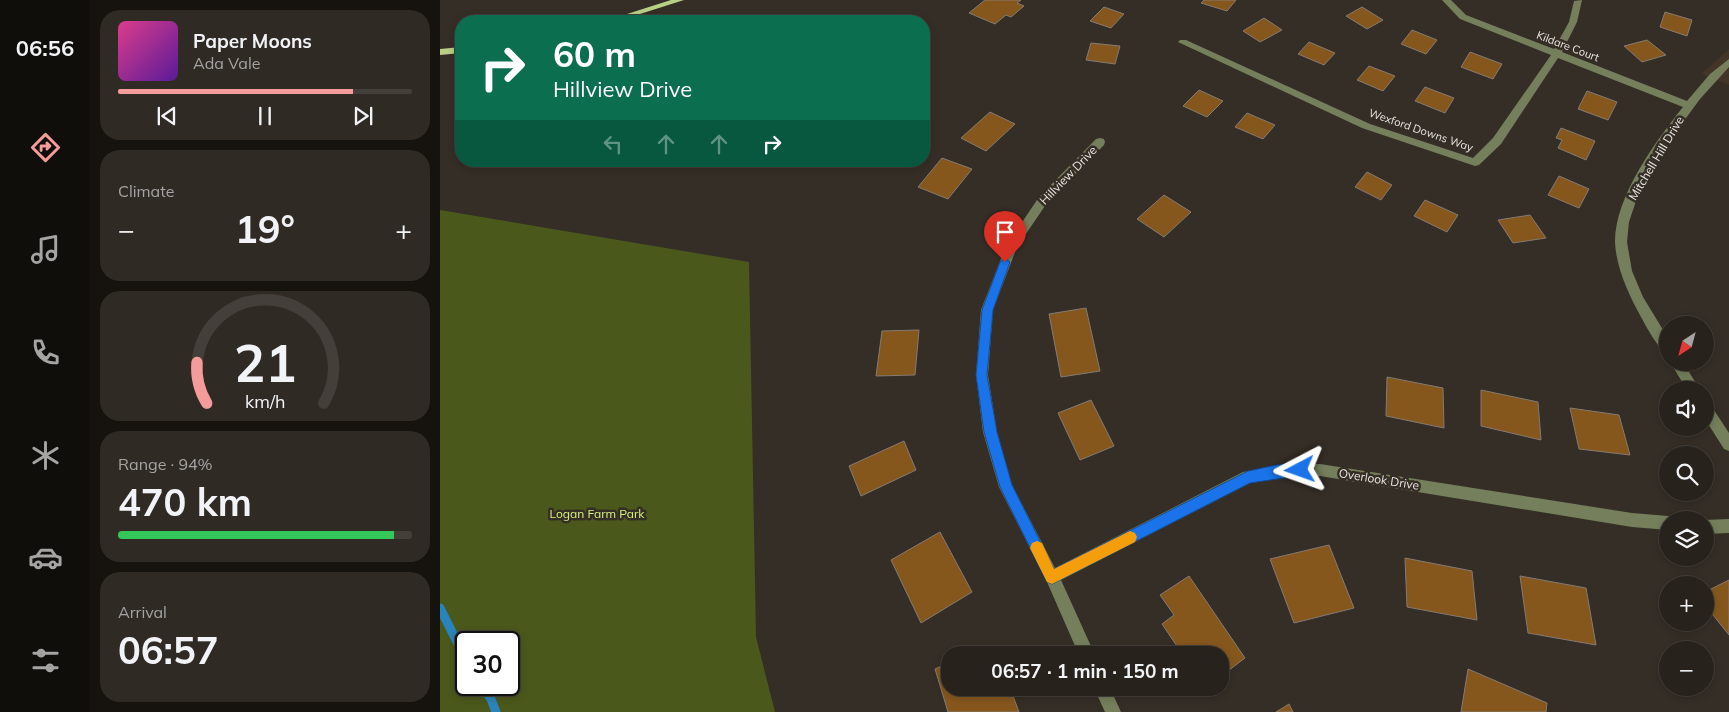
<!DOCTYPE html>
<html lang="en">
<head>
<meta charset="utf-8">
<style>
  :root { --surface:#28221c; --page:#302a25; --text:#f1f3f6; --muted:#a5a4a3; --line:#443f3b; --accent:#f59b99 }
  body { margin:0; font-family:Mulish,sans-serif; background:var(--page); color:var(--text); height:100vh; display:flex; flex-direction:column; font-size:19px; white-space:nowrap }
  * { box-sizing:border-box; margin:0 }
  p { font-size:16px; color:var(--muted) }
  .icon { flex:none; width:28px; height:28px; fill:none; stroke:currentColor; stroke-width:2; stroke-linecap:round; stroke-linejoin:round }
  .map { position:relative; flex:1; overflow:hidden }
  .details { display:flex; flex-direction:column; gap:10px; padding:10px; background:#16130f; width:350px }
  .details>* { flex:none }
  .hud { position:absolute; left:15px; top:15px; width:475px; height:152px; border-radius:20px; box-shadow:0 2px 8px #0003,0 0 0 1px var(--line); background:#0b6e4f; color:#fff; overflow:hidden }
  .needle { width:32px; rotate:216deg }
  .fabs { position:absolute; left:1219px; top:316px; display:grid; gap:10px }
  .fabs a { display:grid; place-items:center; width:55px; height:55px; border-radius:50%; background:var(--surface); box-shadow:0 2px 8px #0003,0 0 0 1px var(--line); font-size:25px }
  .speed { position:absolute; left:15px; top:631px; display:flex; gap:10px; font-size:25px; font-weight:700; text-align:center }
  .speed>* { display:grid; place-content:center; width:65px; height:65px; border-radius:50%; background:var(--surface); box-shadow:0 2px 8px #0003,0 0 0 1px var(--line); line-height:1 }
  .speed .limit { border:2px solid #111; border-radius:8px; background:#fff; color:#111 }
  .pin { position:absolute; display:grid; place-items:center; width:42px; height:42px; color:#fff; margin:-51px -21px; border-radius:50% 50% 50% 0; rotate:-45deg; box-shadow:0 0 5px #0007 }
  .pin .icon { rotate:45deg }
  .me { position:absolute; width:55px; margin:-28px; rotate:266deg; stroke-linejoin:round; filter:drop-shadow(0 0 4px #0008) }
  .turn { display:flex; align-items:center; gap:18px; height:105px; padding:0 15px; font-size:22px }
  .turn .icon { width:65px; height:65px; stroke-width:2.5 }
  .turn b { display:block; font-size:35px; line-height:42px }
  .lanes { display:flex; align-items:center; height:48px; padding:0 15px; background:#0003; justify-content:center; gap:25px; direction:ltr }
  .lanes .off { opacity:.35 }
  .big { font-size:38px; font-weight:700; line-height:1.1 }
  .details .tile { flex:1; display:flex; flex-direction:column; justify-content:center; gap:8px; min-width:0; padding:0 18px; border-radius:20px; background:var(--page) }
  .details .dial { align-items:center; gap:0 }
  .dial svg { height:130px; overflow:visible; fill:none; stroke:var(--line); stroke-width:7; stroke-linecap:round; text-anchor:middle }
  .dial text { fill:var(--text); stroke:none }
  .song { display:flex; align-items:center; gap:15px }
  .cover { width:60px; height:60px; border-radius:8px; background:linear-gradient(135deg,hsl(330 70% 55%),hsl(270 70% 35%)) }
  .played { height:5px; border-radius:2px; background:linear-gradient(90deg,var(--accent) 80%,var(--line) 80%) }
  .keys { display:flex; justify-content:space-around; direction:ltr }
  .heat { display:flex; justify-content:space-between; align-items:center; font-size:28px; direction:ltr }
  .charge { height:8px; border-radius:4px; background:linear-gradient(90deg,#34c759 94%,var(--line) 0) }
  .trip { position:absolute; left:501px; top:646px; width:288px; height:50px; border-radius:20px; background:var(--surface); box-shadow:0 2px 8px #0003,0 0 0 1px var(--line); font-weight:700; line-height:50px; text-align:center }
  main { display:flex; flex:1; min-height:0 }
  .tabs { display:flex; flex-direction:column; width:90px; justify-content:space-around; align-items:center; background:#100e0b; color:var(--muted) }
  .tabs .icon { width:35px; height:35px }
  .tabs .active { color:var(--accent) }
  .tabs b { font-size:22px; color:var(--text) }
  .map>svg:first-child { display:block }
</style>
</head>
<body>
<main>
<nav class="tabs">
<b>06:56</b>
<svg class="icon active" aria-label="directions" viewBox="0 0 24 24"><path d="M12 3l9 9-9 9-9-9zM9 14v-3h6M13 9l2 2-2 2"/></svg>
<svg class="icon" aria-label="music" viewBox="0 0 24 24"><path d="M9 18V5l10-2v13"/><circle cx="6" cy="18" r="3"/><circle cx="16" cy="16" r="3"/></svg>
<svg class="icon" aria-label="phone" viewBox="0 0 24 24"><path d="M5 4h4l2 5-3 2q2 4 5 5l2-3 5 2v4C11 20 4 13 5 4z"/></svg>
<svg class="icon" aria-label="climate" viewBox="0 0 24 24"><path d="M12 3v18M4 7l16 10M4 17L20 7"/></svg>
<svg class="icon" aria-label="car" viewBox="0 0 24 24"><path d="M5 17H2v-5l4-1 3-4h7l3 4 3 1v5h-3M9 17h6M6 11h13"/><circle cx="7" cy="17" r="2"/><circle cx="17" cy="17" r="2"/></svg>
<svg class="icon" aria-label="filters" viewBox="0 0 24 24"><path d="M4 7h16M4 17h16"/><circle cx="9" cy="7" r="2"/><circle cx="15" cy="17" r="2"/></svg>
</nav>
<section class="details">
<div class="tile">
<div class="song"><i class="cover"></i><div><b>Paper Moons</b><p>Ada Vale</p></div></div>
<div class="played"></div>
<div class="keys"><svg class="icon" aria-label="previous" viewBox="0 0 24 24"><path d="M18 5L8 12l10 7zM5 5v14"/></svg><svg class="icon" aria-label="pause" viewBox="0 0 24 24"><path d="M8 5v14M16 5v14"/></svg><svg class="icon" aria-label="next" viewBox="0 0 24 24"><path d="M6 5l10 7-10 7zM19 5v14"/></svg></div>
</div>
<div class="tile"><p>Climate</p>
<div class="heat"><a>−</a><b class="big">19°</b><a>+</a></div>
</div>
<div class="tile dial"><svg viewBox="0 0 100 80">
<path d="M14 69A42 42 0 1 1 86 69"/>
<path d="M14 69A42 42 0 0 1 8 44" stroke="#f59b99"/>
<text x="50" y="56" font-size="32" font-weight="700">21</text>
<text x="50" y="72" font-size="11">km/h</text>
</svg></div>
<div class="tile"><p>Range · 94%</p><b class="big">470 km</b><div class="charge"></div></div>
<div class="tile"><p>Arrival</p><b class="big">06:57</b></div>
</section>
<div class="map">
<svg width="1289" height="712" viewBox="0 0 1289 712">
  <rect width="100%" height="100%" fill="#352e26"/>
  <path fill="#423426" d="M1289 49V85L1261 74Z"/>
  <path fill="#4b581b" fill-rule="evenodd" d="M0 210 309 262 316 637 335 712H0ZM26 642H69V685H26Z"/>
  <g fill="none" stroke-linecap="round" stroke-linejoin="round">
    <path stroke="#2a84bc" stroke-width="9" d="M0 608 26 660
      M42 685 51 699 56 712"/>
  </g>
  <path fill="#86571d" stroke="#847b73" d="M545 0H581L577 3 584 6 571 17 566 15 555 24 529 13Z
    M764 0H796L787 11 761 3Z
    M664 7 684 14 671 28 650 21Z
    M922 7 943 20 927 29 906 16Z
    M1225 12 1252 20 1247 36 1220 27Z
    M824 18 842 30 820 42 803 31Z
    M972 30 997 40 986 54 961 44Z
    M1207 40 1226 55 1202 62 1184 46Z
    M869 42 895 53 884 65 858 54Z
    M651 43 680 46 675 64 646 60Z
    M1030 52 1062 64 1053 79 1021 67Z
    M929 66 955 76 943 91 917 80Z
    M985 87 1014 98 1005 113 975 101Z
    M759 90 783 101 767 117 743 106Z
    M1147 91 1177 102 1168 120 1138 109Z
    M550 112 575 124 546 151 521 138Z
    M807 113 835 125 823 139 795 127Z
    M1121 128 1155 141 1146 160 1118 148 1122 140 1116 138Z
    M502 158 532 169 508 199 478 187Z
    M927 172 952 185 941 200 915 187Z
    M1119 176 1149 189 1139 208 1108 195Z
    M724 195 751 212 724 237 697 219Z
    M985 200 1018 215 1007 232 974 216Z
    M1090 215 1106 238 1073 243 1058 220Z
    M646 308 660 371 621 377 609 314Z
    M479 330 475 375 436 376 442 331Z
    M947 377 1003 388 1004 428 946 416Z
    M1041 390 1098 402 1101 440 1041 426Z
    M651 400 674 446 640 460 618 413Z
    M1130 408 1179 415 1190 455 1139 449Z
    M464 441 476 470 421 496 409 466Z
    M500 532 532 592 481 623 451 560Z
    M889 545 914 608 854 623 830 559Z
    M965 558 1032 571 1037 620 967 607Z
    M749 576 805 658 780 677V655H743L722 624 734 615 720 595Z
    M1080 576 1146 588 1156 645 1088 633Z
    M1289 580V635L1265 605V592Z
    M546 646 549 655H526Z
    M510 662V688H570L579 712H508L495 669Z
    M1028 669 1107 703 1106 712H1021Z
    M849 704 853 712H836Z"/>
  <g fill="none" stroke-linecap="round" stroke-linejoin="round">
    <path fill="#757f5c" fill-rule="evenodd" d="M1002 0H1011L1026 15 1114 49 1129 22 1134 1 1142 0 1137 22 1122 52 1247 101 1270 74 1289 59V67L1260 99 1224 148 1197 198 1189 222 1187 242 1192 271 1203 297 1228 338V354C1219 351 1206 326 1201 317 1189 295 1176 268 1175 242 1175 196 1216 141 1243 107L1118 58 1061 144 1039 165 1035 166 922 128 738 42 740 40H746L930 124 1033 158 1053 138 1111 55 1020 19Z
      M660 138 664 139 665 142 664 145 607 203 577 247 553 310 548 375 557 432 572 485 615 568 803 472 840 465 880 464 1192 513 1228 516 1234 520H1228V530L1192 527 880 476 840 477 810 483 621 580 655 655H639L607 582 559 487 543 432 536 375 541 310 566 246 599 197 656 139Z
      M1230 362H1243L1260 390H1247Z
      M1265 402 1270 404 1289 433V451L1284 449 1265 419Z
      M1289 519V533L1265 534V520Z
      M654 688H670L681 712H665Z"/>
    <path fill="#b9cf84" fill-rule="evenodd" d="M231 0H244L178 21H165Z
      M21 47V53L0 55V49Z"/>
  </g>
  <path fill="#1a73e8" stroke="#114b97" d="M565 258 570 262 553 310 547 375 557 432 572 485 614 569 808 471C825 468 848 460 864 466L866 470 864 475 810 483 616 582 612 584 607 582 560 487 544 432 536 375 542 310 560 262Z"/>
  <path fill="#f59e0b" d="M690 531 695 533 697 537 695 542 612 584 607 582 590 548 592 543 597 541 602 543 614 569Z"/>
  <g text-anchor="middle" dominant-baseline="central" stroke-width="5" stroke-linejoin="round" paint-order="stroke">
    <g font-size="11" fill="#e9e4df" stroke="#352e26">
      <text transform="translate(1128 46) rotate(21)">Kildare Court</text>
      <text transform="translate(981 130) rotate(19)">Wexford Downs Way</text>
    </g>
    <g font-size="12" fill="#e9e4df" stroke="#352e26">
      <text transform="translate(1216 158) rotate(-59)">Mitchell Hill Drive</text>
      <text transform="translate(628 175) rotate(-46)">Hillview Drive</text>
      <text transform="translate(939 479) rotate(9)">Overlook Drive</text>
    </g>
    <g font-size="12" fill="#d8f37b" stroke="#352e26">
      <text x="157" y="513">Logan Farm Park</text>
    </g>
  </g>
</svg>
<div class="fabs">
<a><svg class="needle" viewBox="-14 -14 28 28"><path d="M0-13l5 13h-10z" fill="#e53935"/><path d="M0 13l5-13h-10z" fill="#a5a4a3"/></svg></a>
<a><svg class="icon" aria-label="sound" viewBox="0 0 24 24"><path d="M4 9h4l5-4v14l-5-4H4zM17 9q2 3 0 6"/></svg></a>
<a><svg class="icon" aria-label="search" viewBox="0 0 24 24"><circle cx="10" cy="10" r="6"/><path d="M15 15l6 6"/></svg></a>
<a><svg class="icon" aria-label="layers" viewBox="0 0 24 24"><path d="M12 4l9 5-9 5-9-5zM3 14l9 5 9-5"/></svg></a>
<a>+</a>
<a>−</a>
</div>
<div class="speed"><div class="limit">30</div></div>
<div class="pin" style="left:565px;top:262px;background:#d93025"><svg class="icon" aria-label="arrive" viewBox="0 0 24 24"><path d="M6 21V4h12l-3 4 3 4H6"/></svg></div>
<svg class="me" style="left:860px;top:470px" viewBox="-20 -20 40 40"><path d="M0-17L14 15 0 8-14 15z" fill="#1a73e8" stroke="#fff" stroke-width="4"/></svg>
<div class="trip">06:57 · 1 min · 150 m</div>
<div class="hud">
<div class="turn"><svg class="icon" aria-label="right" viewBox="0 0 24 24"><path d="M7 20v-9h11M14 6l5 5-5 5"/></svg><div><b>60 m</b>Hillview Drive</div></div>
<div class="lanes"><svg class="icon off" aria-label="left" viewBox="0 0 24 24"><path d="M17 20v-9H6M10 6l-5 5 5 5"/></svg><svg class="icon off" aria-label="ahead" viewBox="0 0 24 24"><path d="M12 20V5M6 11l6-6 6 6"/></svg><svg class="icon off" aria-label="ahead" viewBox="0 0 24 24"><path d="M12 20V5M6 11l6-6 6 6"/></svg><svg class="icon" aria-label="right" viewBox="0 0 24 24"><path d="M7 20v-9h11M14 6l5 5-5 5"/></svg></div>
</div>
</div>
</main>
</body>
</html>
